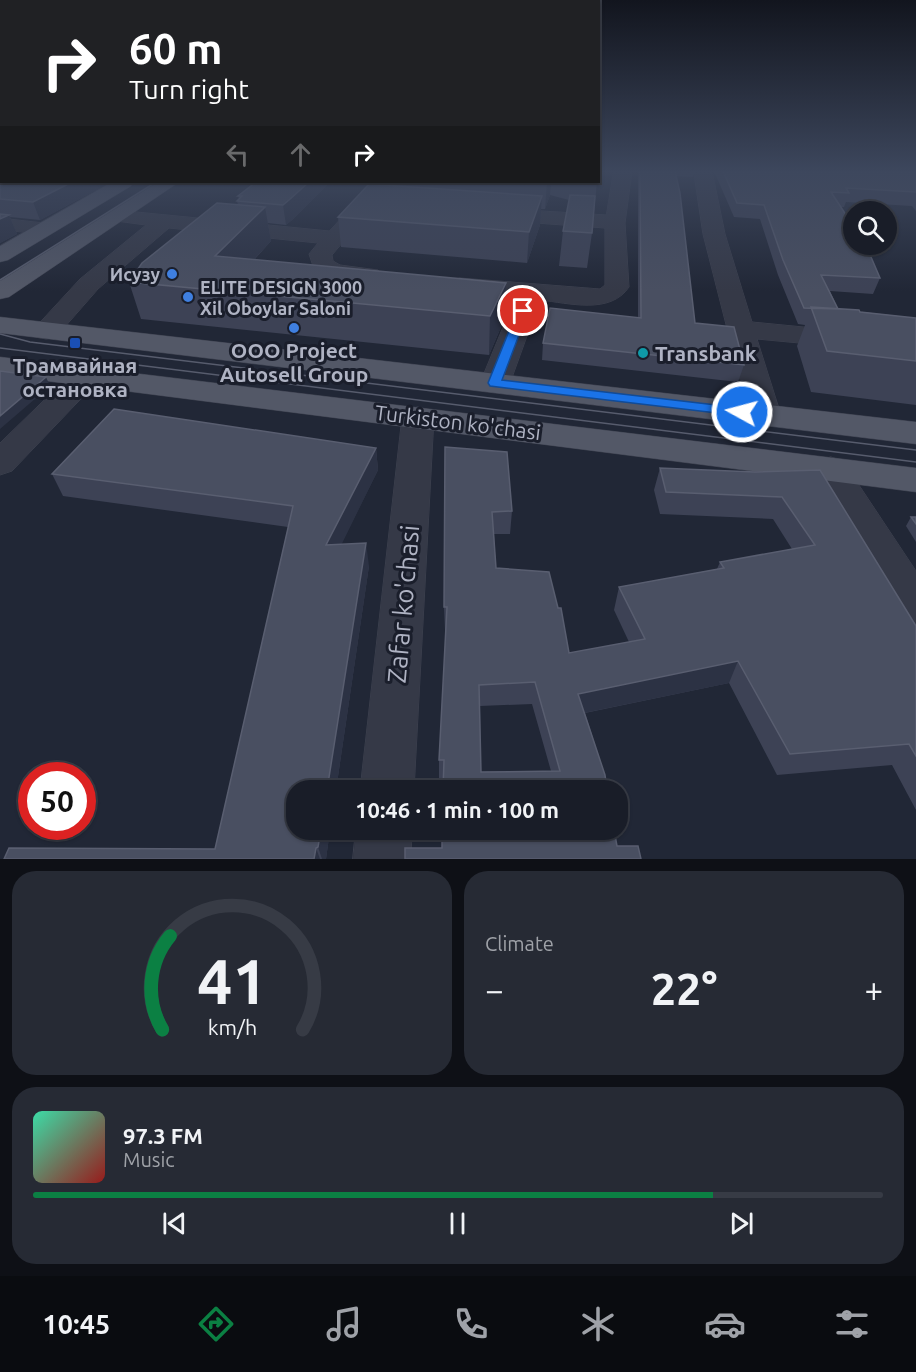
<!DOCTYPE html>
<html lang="en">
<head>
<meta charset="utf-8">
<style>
  :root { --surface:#191d28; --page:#262a34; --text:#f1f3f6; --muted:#9fa2a8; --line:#373b45; --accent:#0b8043 }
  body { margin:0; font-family:Ubuntu,sans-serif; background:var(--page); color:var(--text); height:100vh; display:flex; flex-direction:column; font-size:22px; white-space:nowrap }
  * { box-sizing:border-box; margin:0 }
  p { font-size:20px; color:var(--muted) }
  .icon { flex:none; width:33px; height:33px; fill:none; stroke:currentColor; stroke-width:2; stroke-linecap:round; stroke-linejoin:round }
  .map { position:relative; height:859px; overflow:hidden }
  .details { display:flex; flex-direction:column; gap:12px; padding:12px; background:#0e1016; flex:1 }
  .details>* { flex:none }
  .top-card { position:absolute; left:0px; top:0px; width:600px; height:183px; box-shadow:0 2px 4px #0004,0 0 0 2px var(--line); background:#202124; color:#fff; overflow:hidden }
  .tools { position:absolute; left:843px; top:201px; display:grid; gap:12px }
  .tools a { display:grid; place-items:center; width:54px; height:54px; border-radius:50%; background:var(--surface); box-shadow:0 2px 4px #0004,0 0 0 2px var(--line); font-size:30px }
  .speed { position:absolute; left:18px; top:762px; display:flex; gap:12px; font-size:30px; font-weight:700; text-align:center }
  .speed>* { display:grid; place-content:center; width:78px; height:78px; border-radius:50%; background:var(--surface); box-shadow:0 2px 4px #0004,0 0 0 2px var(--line); line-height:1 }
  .speed .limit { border:9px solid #d22; background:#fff; color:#111 }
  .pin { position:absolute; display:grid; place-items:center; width:51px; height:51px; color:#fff; margin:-26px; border:3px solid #fff; border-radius:50%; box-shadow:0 2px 6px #0007 }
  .me { position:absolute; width:66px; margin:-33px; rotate:277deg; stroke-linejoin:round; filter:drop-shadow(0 0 4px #0008) }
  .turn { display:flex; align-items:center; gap:21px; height:126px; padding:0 30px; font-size:27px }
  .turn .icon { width:78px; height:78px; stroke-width:2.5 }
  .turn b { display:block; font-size:42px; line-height:51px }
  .lanes { display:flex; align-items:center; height:57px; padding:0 30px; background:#0003; justify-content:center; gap:30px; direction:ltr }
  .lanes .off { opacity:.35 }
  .big { font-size:45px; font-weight:700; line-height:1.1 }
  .details .card { flex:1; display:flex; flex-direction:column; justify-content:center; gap:9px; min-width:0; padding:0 21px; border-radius:24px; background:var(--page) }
  .details .dial { align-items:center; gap:0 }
  .dial svg { height:156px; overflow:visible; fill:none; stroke:var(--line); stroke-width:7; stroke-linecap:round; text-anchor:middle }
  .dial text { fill:var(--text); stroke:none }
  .song { display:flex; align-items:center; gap:18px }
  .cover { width:72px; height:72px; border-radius:9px; background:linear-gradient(135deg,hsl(160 70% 55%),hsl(0 70% 35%)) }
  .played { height:6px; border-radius:3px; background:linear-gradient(90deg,var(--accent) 80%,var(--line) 80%) }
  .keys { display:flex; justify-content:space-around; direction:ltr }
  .heat { display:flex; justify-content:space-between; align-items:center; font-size:33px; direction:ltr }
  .details .tiles { flex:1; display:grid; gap:12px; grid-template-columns:1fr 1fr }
  .card:last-child { grid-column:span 2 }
  .trip { position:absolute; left:286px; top:780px; width:342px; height:60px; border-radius:24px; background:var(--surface); box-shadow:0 2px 4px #0004,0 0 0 2px var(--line); font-weight:700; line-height:60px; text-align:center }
  .menu { display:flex; height:96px; justify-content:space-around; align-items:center; background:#0a0c10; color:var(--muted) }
  .menu .icon { width:42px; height:42px }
  .menu .on { color:var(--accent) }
  .menu b { font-size:27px; color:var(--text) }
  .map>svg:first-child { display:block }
</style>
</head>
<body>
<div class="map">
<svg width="916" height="859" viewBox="0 0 916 859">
  <rect width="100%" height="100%" fill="#212736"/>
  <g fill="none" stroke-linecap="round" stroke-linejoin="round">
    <defs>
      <path id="minor" d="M614 171H632L625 223 629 287C610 315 569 303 540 300L510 383 506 389 495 392 484 389 480 383 515 298 451 290 448 285 451 280 460 278 600 289 605 285V228L494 220 487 218 484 214 487 210 494 208 606 215Z
        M694 171H712L725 234 752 322 916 338V354L757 339 781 415 776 422 765 425 754 422 749 415 703 234Z
        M375 182H394L332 255 333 261 340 265 378 270 382 275 378 280C358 285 331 279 314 269L309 254 318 243 169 228 98 289 56 337 46 339 36 337 32 331 80 279 146 225 109 220 106 216 109 212 116 210 329 231Z
        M0 218 52 224 56 228 52 232 45 234 0 230Z
        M85 368 96 371 100 377 96 383 12 471 0 475V443L74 371Z
        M418 407 429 410 434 417 414 790H360L402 417 407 410Z
        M831 457 843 461 916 571V625L901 620 813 469 819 461Z
        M356 830H412L411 859H353Z"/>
      <path id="major" d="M112 182H133L131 186 8 260 0 262V246Z
        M158 182H179L9 297 0 299V281Z
        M0 317 916 422V444L0 333Z
        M0 357 916 468V492L0 375Z"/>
    </defs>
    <use href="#minor" stroke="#3e4250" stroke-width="1"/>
    <use href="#major" stroke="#3e4250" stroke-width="1"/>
    <use href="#minor" fill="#353947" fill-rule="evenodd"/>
    <use href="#major" fill="#535867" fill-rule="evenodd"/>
    <path stroke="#575c6d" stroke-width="1.5" d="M0 280 156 182
      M0 334 30 342 916 450
      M0 348 916 462"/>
  </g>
  <path fill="#3d4255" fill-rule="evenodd" d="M0 171 111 182 40 220 10 217 17 234 0 243Z
    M638 171H694L693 177 676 176 695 323 744 365 738 382 542 360 543 343 638 317Z
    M714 171H916V211L912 206 846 202 844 207H840L880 278 873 294 830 291 838 309 916 318V405L811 392 797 346 805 325 798 324 778 275 760 219 734 217Z
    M256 182H330L292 220 286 225 268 223 271 241 254 260 506 283 504 320 489 355 141 319 129 282 238 205 237 201 239 199 238 196Z
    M383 182H597L592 233 587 268 559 266 563 231 569 200 550 195 545 209H541L540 225 527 263 341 247 338 217 384 185Z
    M445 447 512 511 510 534H494L496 568 569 653 629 642 614 610 619 587 717 569 720 562 792 549 773 519 660 514 654 490 660 468 755 472 916 626V810L892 765 777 775 729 683 585 713 605 775 439 780V760L446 630H445L444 607ZM532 704 551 771 481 772 480 706Z
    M376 448 378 470 341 544 369 566 336 790H297V830H330L326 859H4L215 849 288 527 63 496 52 474Z
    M911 517H916V542L906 526Z"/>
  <path fill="#2c3244" d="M72 182H111L40 220 33 202Z
    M309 182H330L292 220 286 225 283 205Z
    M547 182H551L550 195 545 209Z
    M542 196 540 225 527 263 529 232Z
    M265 207 271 241 225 291 215 256Z
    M9 215 17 234 0 243V219Z
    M506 283 504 320 489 355 490 316Z
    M46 377 50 386 0 429V416Z
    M376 448 378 470 330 568 326 545Z
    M366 543 369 566 336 790H327Z
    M738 661 729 683 574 715 578 694Z
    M321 830H330L326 859H322L318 847Z
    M316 848 320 859H314Z"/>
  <path fill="#494f61" stroke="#595e70" stroke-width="1.5" fill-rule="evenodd" d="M0 171H2V182H72L33 202 0 199Z
    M640 171H675L680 193 695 323 734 327 744 365 543 343 550 308 641 318Z
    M723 171H916V192L846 188 849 193 831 192 854 227V244H865L868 250 880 278 821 275 838 309 804 308 783 260 764 205 737 203Z
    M256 182H309L289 200 283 205 237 201 242 196H238Z
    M369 184 542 196 529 232 338 217Z
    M570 195 595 196 592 233 563 231Z
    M217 203 265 207 215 256 506 283 490 316 129 282 142 263Z
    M0 214 9 215 0 219Z
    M811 307 859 310 860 312 916 318V361L827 351Z
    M0 371 46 377 0 416Z
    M114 409 376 448 326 545 366 543 327 790H297V830H321L318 847 316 848 314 859H4L9 848 215 849 293 506 52 474Z
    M445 447 507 452 512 511 492 512 496 568 549 572 558 608H561L569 653 645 639 619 587 724 568 720 562 815 545 782 497 666 492 660 468 755 472 820 470 916 626V756L909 744 790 754 738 661 578 694 605 775 607 790H443L444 760H439L447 607H444ZM535 682 560 771 481 772 479 685Z
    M911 517H916V524Z
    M442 830H614L617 846H638L641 859H405V848H442Z"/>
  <linearGradient id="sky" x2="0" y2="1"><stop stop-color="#12151e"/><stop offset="0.59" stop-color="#3d475d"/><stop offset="1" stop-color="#3d475d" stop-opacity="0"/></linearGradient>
  <rect width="916" height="291" fill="url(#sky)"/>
  <path fill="#1a73e8" stroke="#114b97" stroke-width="1.5" d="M523 307 528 311 502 380 742 408 749 412 742 416 490 386 488 383 517 311Z"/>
  <g fill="#3f7fe0" stroke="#1a1e2b" stroke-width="2">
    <circle cx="172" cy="274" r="6"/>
    <circle cx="188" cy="297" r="6"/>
    <circle cx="294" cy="328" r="6"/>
  </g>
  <rect fill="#1a4fb4" stroke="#1a1e2b" stroke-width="2" x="69" y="337" width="12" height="12" rx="3"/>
  <circle fill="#0f9aa8" stroke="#1a1e2b" stroke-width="2" cx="643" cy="353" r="6"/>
  <g text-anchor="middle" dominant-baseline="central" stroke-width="6" stroke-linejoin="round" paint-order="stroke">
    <g font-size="18" font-weight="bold" fill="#afb3c3" stroke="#1a1e2b" text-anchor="end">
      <text x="160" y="274">Исузу</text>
      <text x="200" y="287" text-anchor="start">ELITE DESIGN 3000<tspan x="200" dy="21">Xil Oboylar Saloni</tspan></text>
    </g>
    <g font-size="21" font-weight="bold" fill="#afb3c3" stroke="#1a1e2b">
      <text x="294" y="350">OOO Project<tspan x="294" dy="24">Autosell Group</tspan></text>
      <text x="655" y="353" text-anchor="start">Transbank</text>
      <text x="75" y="365">Трамвайная<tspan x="75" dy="24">остановка</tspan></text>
    </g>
    <g font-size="21" fill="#afb3c3" stroke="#1a1e2b">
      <text transform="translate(458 422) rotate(7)">Turkiston ko'chasi</text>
    </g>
    <g font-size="26" fill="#afb3c3" stroke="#1a1e2b">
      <text transform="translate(403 604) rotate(-85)">Zafar ko'chasi</text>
    </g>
  </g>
</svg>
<div class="tools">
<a><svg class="icon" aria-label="search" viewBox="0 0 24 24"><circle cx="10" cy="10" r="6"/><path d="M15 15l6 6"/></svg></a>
</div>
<div class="speed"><div class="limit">50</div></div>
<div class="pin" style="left:523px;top:311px;background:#d93025"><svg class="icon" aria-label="arrive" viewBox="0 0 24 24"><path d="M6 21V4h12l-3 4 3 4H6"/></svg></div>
<svg class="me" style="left:742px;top:412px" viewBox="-20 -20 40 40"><circle r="17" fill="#1a73e8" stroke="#fff" stroke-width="3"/><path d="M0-11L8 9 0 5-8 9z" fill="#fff"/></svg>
<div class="trip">10:46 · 1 min · 100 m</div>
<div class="top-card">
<div class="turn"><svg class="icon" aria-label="right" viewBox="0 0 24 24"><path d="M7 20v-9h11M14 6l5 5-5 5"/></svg><div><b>60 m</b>Turn right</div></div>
<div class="lanes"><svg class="icon off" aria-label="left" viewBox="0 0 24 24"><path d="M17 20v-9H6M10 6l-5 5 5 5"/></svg><svg class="icon off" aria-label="ahead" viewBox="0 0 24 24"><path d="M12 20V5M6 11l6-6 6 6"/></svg><svg class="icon" aria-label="right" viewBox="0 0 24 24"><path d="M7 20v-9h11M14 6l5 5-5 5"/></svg></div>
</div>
</div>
<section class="details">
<div class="tiles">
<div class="card dial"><svg viewBox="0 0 100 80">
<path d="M14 69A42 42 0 1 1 86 69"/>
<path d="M14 69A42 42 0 0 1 18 21" stroke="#0b8043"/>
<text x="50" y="56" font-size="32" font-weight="700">41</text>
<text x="50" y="72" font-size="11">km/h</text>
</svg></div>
<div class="card"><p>Climate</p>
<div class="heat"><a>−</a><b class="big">22°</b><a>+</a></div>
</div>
<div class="card">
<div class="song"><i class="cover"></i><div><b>97.3 FM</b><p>Music</p></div></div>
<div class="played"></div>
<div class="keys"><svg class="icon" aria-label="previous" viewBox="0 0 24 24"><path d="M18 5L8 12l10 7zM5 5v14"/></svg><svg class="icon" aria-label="pause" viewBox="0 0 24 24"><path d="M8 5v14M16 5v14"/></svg><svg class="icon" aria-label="next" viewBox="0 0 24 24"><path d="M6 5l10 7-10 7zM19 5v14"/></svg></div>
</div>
</div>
</section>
<nav class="menu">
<b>10:45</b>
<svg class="icon on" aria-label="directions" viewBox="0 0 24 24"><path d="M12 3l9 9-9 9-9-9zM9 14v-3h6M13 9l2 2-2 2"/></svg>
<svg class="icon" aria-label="music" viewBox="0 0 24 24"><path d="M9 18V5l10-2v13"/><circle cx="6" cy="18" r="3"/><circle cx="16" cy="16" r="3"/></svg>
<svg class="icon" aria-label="phone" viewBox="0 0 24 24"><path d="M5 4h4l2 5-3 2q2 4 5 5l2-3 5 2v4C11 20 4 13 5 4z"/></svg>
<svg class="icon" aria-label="climate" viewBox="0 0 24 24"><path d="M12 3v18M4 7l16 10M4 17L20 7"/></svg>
<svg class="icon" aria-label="car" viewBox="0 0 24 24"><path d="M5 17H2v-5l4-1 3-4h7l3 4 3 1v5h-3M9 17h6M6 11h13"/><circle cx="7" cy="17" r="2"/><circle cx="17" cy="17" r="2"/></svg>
<svg class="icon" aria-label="filters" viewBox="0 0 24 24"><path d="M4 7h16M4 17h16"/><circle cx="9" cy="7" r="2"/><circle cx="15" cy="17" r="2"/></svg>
</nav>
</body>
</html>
